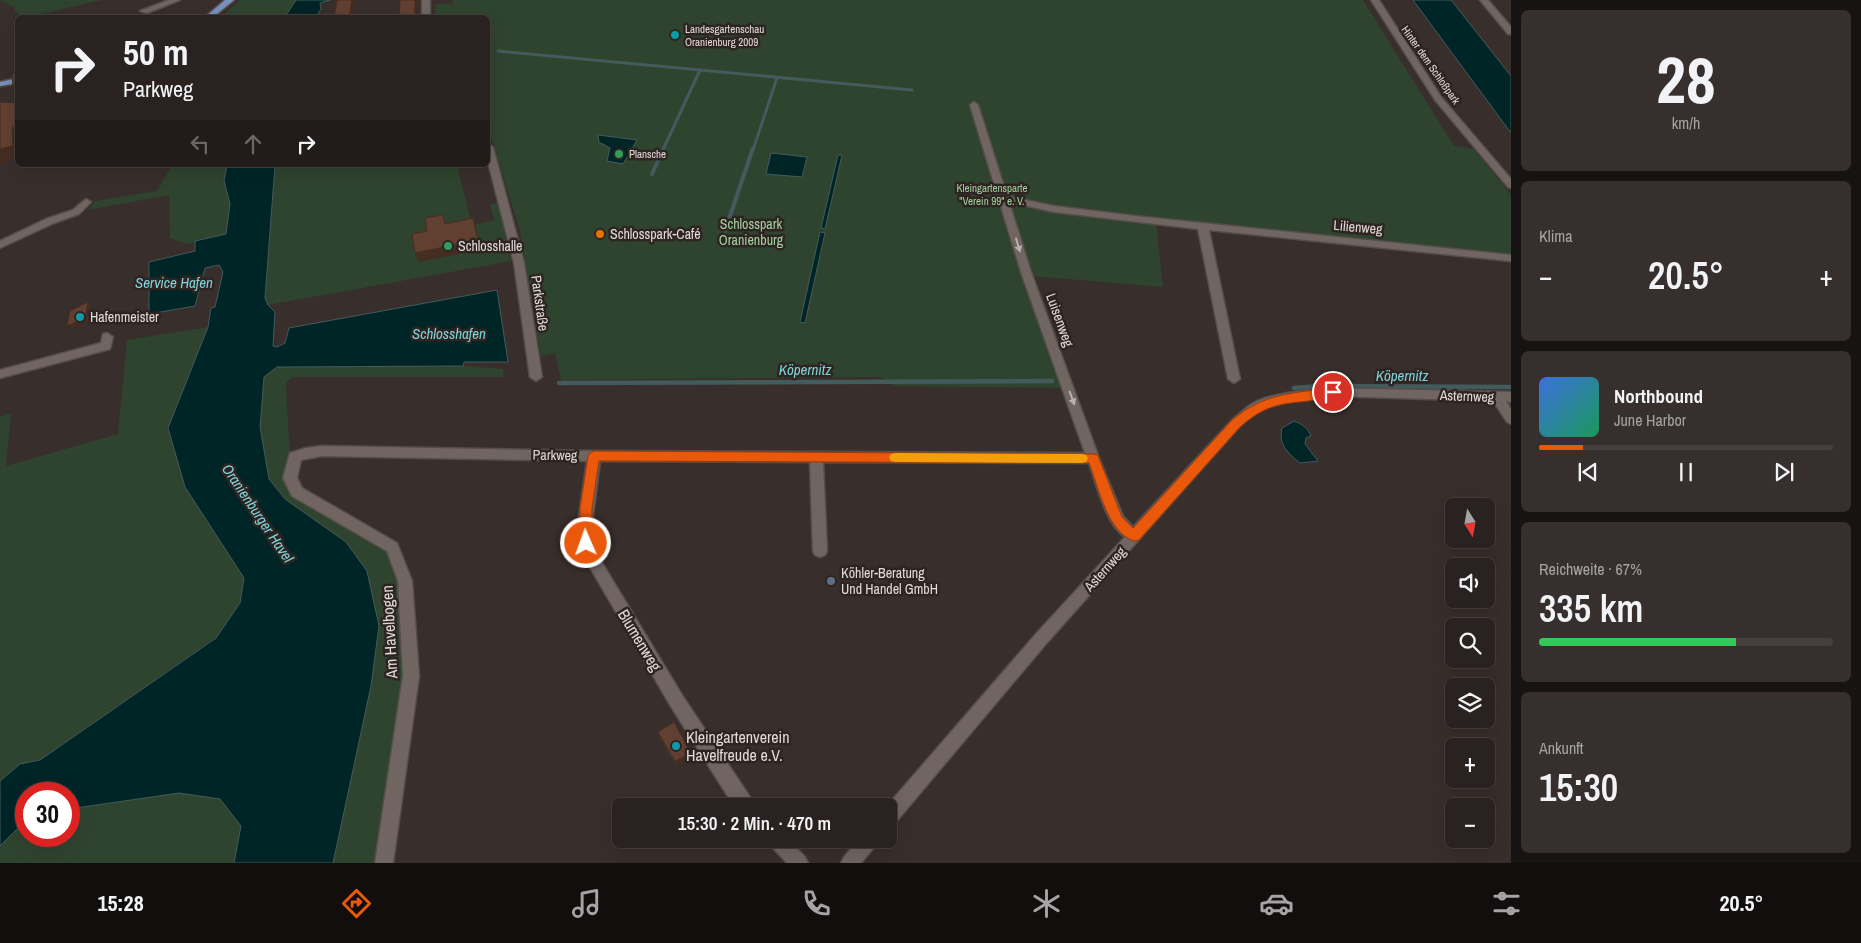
<!DOCTYPE html>
<html lang="de">
<head>
<meta charset="utf-8">
<style>
  :root { --surface:#2a2220; --page:#362f2d; --text:#f1f3f6; --muted:#a5a4a5; --line:#463f3e; --accent:#ea580c }
  body { margin:0; font-family:"Archivo Narrow",sans-serif; background:var(--page); color:var(--text); height:100vh; display:flex; flex-direction:column; font-size:19px; white-space:nowrap }
  * { box-sizing:border-box; margin:0 }
  p { font-size:16px; color:var(--muted) }
  .icon { flex:none; width:28px; height:28px; fill:none; stroke:currentColor; stroke-width:2; stroke-linecap:round; stroke-linejoin:round }
  .map { position:relative; flex:1; overflow:hidden }
  .details { display:flex; flex-direction:column; gap:10px; padding:10px; background:#171312; width:350px }
  .details>* { flex:none }
  .hud { position:absolute; left:15px; top:15px; width:475px; height:152px; border-radius:8px; box-shadow:0 5px 20px #0002,0 0 0 1px var(--line); background:#2a2220; color:var(--text); overflow:hidden }
  .needle { width:32px; rotate:169deg }
  .fabs { position:absolute; left:1445px; top:498px; display:grid; gap:10px }
  .fabs a { display:grid; place-items:center; width:50px; height:50px; border-radius:8px; background:var(--surface); box-shadow:0 5px 20px #0002,0 0 0 1px var(--line); font-size:25px }
  .speed { position:absolute; left:15px; top:782px; display:flex; gap:10px; font-size:25px; font-weight:700; text-align:center }
  .speed>* { display:grid; place-content:center; width:65px; height:65px; border-radius:50%; background:var(--surface); box-shadow:0 5px 20px #0002,0 0 0 1px var(--line); line-height:1 }
  .speed .limit { border:8px solid #d22; background:#fff; color:#111 }
  .pin { position:absolute; display:grid; place-items:center; width:42px; height:42px; color:#fff; margin:-21px; border:2px solid #fff; border-radius:50%; box-shadow:0 1px 5px #0007 }
  .me { position:absolute; width:55px; margin:-28px; rotate:358deg; stroke-linejoin:round; filter:drop-shadow(0 0 4px #0008) }
  .turn { display:flex; align-items:center; gap:18px; height:105px; padding:0 25px; font-size:22px }
  .turn .icon { width:65px; height:65px; stroke-width:2.5 }
  .turn b { display:block; font-size:35px; line-height:42px }
  .lanes { display:flex; align-items:center; height:48px; padding:0 25px; background:#0003; justify-content:center; gap:25px; direction:ltr }
  .lanes .off { opacity:.35 }
  .big { font-size:38px; font-weight:600; line-height:1.1 }
  .details .card { flex:1; display:flex; flex-direction:column; justify-content:center; gap:8px; min-width:0; padding:0 18px; border-radius:8px; background:var(--page) }
  .details .dial { align-items:center; gap:0 }
  .dial b { font-size:65px; line-height:1 }
  .song { display:flex; align-items:center; gap:15px }
  .cover { width:60px; height:60px; border-radius:8px; background:linear-gradient(135deg,hsl(220 70% 55%),hsl(150 70% 35%)) }
  .played { height:5px; border-radius:2px; background:linear-gradient(90deg,var(--accent) 15%,var(--line) 15%) }
  .keys { display:flex; justify-content:space-around; direction:ltr }
  .heat { display:flex; justify-content:space-between; align-items:center; font-size:28px; direction:ltr }
  .charge { height:8px; border-radius:4px; background:linear-gradient(90deg,#34c759 67%,var(--line) 0) }
  .trip { position:absolute; left:612px; top:798px; width:285px; height:50px; border-radius:8px; background:var(--surface); box-shadow:0 5px 20px #0002,0 0 0 1px var(--line); font-weight:600; line-height:50px; text-align:center }
  .menu { display:flex; height:80px; justify-content:space-around; align-items:center; background:#110e0d; color:var(--muted) }
  .menu .icon { width:35px; height:35px }
  .menu .on { color:var(--accent) }
  .menu b { font-size:22px; color:var(--text) }
  main { display:flex; flex:1; min-height:0 }
  .map>svg:first-child { display:block }
</style>
</head>
<body>
<main>
<div class="map">
<svg width="1511" height="863" viewBox="0 0 1511 863">
  <rect width="100%" height="100%" fill="#382e2b"/>
  <path fill="#2f442e" d="M0 0H102L22 18 12 6Z
    M240 0H296L285 17 219 18Z
    M453 0H1363L1454 146 1474 149 1511 195V257L1156 223 1163 287 1031 276 1072 388 894 386 880 377 561 380 555 353 541 356 520 231 488 126V18H434L436 4 453 3Z
    M172 165H227L224 181 230 204 226 235 186 244 170 238 169 195 88 210 95 201 157 191Z
    M275 165H457L472 225 494 220 490 204 498 203 511 261 268 305 265 298Z
    M208 327 168 428 185 487 244 578 240 603 216 637 40 760 20 764 0 781V417L11 413 6 466 118 434 127 340Z
    M463 366 503 369 504 377H292L286 383 289 444 297 491 392 547 405 581 411 676 384 863H333L371 686 379 626 367 571 346 542 285 499 269 479 260 427 264 377 277 367Z
    M179 793 220 799 241 826 234 863H0V846L16 830 26 826V836H69V809Z"/>
  <path fill="#002527" stroke="#435b5c" d="M296 0H330L320 3 321 9 316 17H285Z
    M1413 0H1451L1511 76V133Z
    M598 135 637 140 623 164 607 161 610 148 599 142Z
    M771 153 807 157 802 177 766 174Z
    M838 155H842L825 229 821 228Z
    M227 165H275L265 298 268 305 275 312 273 346 277 347 285 343 289 328 497 290 508 362H464L463 366 277 367 264 377 260 427 269 479 285 499 346 542 367 571 379 626 371 686 333 863H234L241 826 220 799 179 793 69 809V794H26V826L16 830 0 846V781L20 764 40 760 216 638 240 603 244 578 185 487 168 428 208 327 211 308 215 307 223 272 219 265 205 268 195 306 149 314V262L195 251V241L226 234 230 204 224 181Z
    M820 232 825 233 805 323 800 322Z
    M1294 421C1302 424 1308 428 1311 436L1306 438 1305 444 1318 461 1300 463C1288 453 1278 445 1282 428Z"/>
  <g fill="none" stroke-linecap="round" stroke-linejoin="round">
    <path stroke="#435b5c" stroke-width="3" d="M498 51 912 90
      M663 150 700 70
      M753 150 777 78"/>
    <path stroke="#435b5c" stroke-width="4" d="M652 174 664 148
      M725 231 753 148"/>
    <path stroke="#435b5c" stroke-width="4.5" d="M559 383 1052 381
      M1294 388 1320 386 1511 387"/>
    <defs>
      <path id="street" d="M169 0H180L147 13 140 11Z
        M422 0H430V18H422Z
        M1371 0H1379L1441 97 1511 179V188L1508 187 1435 100Z
        M1480 0H1488L1511 27V34H1508Z
        M974 102 978 105 1007 196 1054 206 1135 216 1511 255V261L1209 230 1240 379 1234 383 1228 379 1198 229 1054 212 1009 202 1031 272 1099 458 1123 516 1133 527 1232 420C1240 413 1247 406 1257 401 1275 393 1313 389 1333 388L1511 392V402L1506 401 1511 409V424L1507 422 1493 401 1333 396C1311 398 1287 401 1266 408 1256 411 1248 420 1240 426L1045 645 895 823 889 826V806H887L1035 635 1125 537C1106 525 1096 483 1089 463L823 462 827 551 825 555 820 557 815 555 813 551 810 462 600 461 592 523 593 543 601 561 682 695 756 806H736L727 795 670 705 588 564 579 543 578 523 587 461 322 456 301 460 297 478 302 488 397 543 412 581 419 676 393 863H375L403 676 398 581 387 551 292 496 283 478 290 453 306 448 322 446 594 451 1085 453 1021 272 970 105Z
        M488 144 493 147 524 263 542 377 536 381 530 377 514 263 488 162Z
        M86 199 91 202 79 214 54 223 0 248V241L46 219 73 210Z
        M107 333 113 337 110 349 0 378V370L101 343 103 334Z
        M767 839H788L805 857 808 863H787L770 845Z
        M859 839H879L876 845 861 863H841L844 857Z"/>
      <path id="primary" d="M225 0H234L212 18H204Z
        M18 78V83L0 86V82Z"/>
    </defs>
    <use href="#street" stroke="#554d4a" stroke-width="3"/>
    <use href="#primary" stroke="#554d4a" stroke-width="3"/>
    <use href="#street" fill="#706561" fill-rule="evenodd"/>
    <use href="#primary" fill="#798fbd" fill-rule="evenodd"/>
  </g>
  <path fill="#54372a" d="M658 732 691 753 692 757 676 765 659 736Z"/>
  <path fill="#452d22" d="M352 0H355L352 18H349Z
    M415 0H418L417 18H415Z
    M18 85V93L13 86Z
    M18 125V158L0 163V149L12 128Z
    M473 218 481 249 419 262 415 253Z
    M88 302 90 305 88 321 70 329 67 326Z
    M691 753 692 757 676 765 675 761Z"/>
  <path fill="#624031" stroke="#452d22" d="M337 0H352L349 18H334Z
    M400 0H415V18H399Z
    M18 73V85L13 86 12 74Z
    M0 102 18 103V125L12 128 13 146 0 149Z
    M443 215 445 224 473 218 478 240 415 253 412 234 427 231 425 218Z
    M88 302 85 318 67 326 70 311Z
    M674 722 691 753 675 761 658 732Z"/>
  <defs><path id="oneway-solid" d="M-6-.8H1V-3.2L6.5 0L1 3.2V.8H-6Z" transform="scale(1.25)"/></defs>
  <g fill="#b9b1ae">
    <use href="#oneway-solid" transform="translate(1018 245) rotate(73)"/>
    <use href="#oneway-solid" transform="translate(1072 398) rotate(70)"/>
  </g>
  <path fill="#ea580c" stroke="#983908" d="M1333 388 1337 389 1338 392 1337 395C1296 408 1277 394 1240 427L1139 540 1134 541C1107 532 1099 488 1089 463L599 461 592 508V543L590 547 586 549 582 547 580 543V508L588 456 590 453 594 451 1093 454 1098 455 1099 458 1122 517 1133 528 1232 420C1264 393 1293 393 1333 388Z"/>
  <path fill="#f59e0b" d="M895 453 1082 454 1086 455 1088 458 1086 462 1082 463 895 462 891 461 889 457 891 454Z"/>
  <g fill="#0f9aa8" stroke="#2e2421" stroke-width="2">
    <circle cx="675" cy="35" r="5"/>
    <circle cx="80" cy="317" r="5"/>
    <circle cx="676" cy="746" r="5"/>
  </g>
  <g fill="#2e9e5b" stroke="#2e2421" stroke-width="2">
    <circle cx="619" cy="154" r="5"/>
    <circle cx="448" cy="246" r="5"/>
  </g>
  <circle fill="#e8710a" stroke="#2e2421" stroke-width="2" cx="600" cy="234" r="5"/>
  <circle fill="#5c6f8a" stroke="#2e2421" stroke-width="2" cx="831" cy="581" r="5"/>
  <g text-anchor="middle" dominant-baseline="central" stroke-width="5" stroke-linejoin="round" paint-order="stroke">
    <g font-size="11" fill="#e0dad8" stroke="#2e2421" text-anchor="start">
      <text x="685" y="29">Landesgartenschau<tspan x="685" dy="13">Oranienburg 2009</tspan></text>
      <text x="629" y="154">Plansche</text>
    </g>
    <g font-size="11" fill="#e0dad8" stroke="#2e2421">
      <text transform="translate(1431 65) rotate(55)">Hinter dem Schloßpark</text>
    </g>
    <g font-size="11" fill="#a2d1a0" stroke="#2e2421">
      <text x="992" y="188">Kleingartensparte<tspan x="992" dy="13">"Verein 99" e. V.</tspan></text>
    </g>
    <g font-size="14" fill="#a2d1a0" stroke="#2e2421">
      <text x="751" y="224">Schlosspark<tspan x="751" dy="16">Oranienburg</tspan></text>
    </g>
    <g font-size="14" fill="#e0dad8" stroke="#2e2421">
      <text transform="translate(1358 227) rotate(5)">Lilienweg</text>
      <text transform="translate(540 303) rotate(82)">Parkstraße</text>
      <text transform="translate(1060 320) rotate(70)">Luisenweg</text>
      <text transform="translate(1467 396) rotate(2)">Asternweg</text>
      <text transform="translate(555 455) rotate(1)">Parkweg</text>
      <text transform="translate(1105 569) rotate(-48)">Asternweg</text>
    </g>
    <g font-size="14" fill="#e0dad8" stroke="#2e2421" text-anchor="start">
      <text x="610" y="234">Schlosspark-Café</text>
      <text x="458" y="246">Schlosshalle</text>
      <text x="90" y="317">Hafenmeister</text>
      <text x="841" y="573">Köhler-Beratung<tspan x="841" dy="16">Und Handel GmbH</tspan></text>
    </g>
    <g font-size="15" font-style="italic" fill="#7ed4d9" stroke="#2e2421">
      <text x="174" y="282">Service Hafen</text>
      <text x="449" y="333">Schlosshafen</text>
      <text x="805" y="369">Köpernitz</text>
      <text x="1402" y="375">Köpernitz</text>
      <text transform="translate(258 513) rotate(56)">Oranienburger Havel</text>
    </g>
    <g font-size="16" fill="#e0dad8" stroke="#2e2421">
      <text transform="translate(389 632) rotate(-93)">Am Havelbogen</text>
      <text transform="translate(640 640) rotate(59)">Blumenweg</text>
    </g>
    <g font-size="16" fill="#e0dad8" stroke="#2e2421" text-anchor="start">
      <text x="686" y="737">Kleingartenverein<tspan x="686" dy="18">Havelfreude e.V.</tspan></text>
    </g>
  </g>
</svg>
<div class="fabs">
<a><svg class="needle" viewBox="-14 -14 28 28"><path d="M0-13l5 13h-10z" fill="#e53935"/><path d="M0 13l5-13h-10z" fill="#a5a4a5"/></svg></a>
<a><svg class="icon" aria-label="sound" viewBox="0 0 24 24"><path d="M4 9h4l5-4v14l-5-4H4zM17 9q2 3 0 6"/></svg></a>
<a><svg class="icon" aria-label="search" viewBox="0 0 24 24"><circle cx="10" cy="10" r="6"/><path d="M15 15l6 6"/></svg></a>
<a><svg class="icon" aria-label="layers" viewBox="0 0 24 24"><path d="M12 4l9 5-9 5-9-5zM3 14l9 5 9-5"/></svg></a>
<a>+</a>
<a>−</a>
</div>
<div class="speed"><div class="limit">30</div></div>
<div class="pin" style="left:1333px;top:392px;background:#d93025"><svg class="icon" aria-label="arrive" viewBox="0 0 24 24"><path d="M6 21V4h12l-3 4 3 4H6"/></svg></div>
<svg class="me" style="left:586px;top:543px" viewBox="-20 -20 40 40"><circle r="17" fill="#ea580c" stroke="#fff" stroke-width="3"/><path d="M0-11L8 9 0 5-8 9z" fill="#fff"/></svg>
<div class="trip">15:30 · 2 Min. · 470 m</div>
<div class="hud">
<div class="turn"><svg class="icon" aria-label="right" viewBox="0 0 24 24"><path d="M7 20v-9h11M14 6l5 5-5 5"/></svg><div><b>50 m</b>Parkweg</div></div>
<div class="lanes"><svg class="icon off" aria-label="left" viewBox="0 0 24 24"><path d="M17 20v-9H6M10 6l-5 5 5 5"/></svg><svg class="icon off" aria-label="ahead" viewBox="0 0 24 24"><path d="M12 20V5M6 11l6-6 6 6"/></svg><svg class="icon" aria-label="right" viewBox="0 0 24 24"><path d="M7 20v-9h11M14 6l5 5-5 5"/></svg></div>
</div>
</div>
<section class="details">
<div class="card dial"><b>28</b><p>km/h</p></div>
<div class="card"><p>Klima</p>
<div class="heat"><a>−</a><b class="big">20.5°</b><a>+</a></div>
</div>
<div class="card">
<div class="song"><i class="cover"></i><div><b>Northbound</b><p>June Harbor</p></div></div>
<div class="played"></div>
<div class="keys"><svg class="icon" aria-label="previous" viewBox="0 0 24 24"><path d="M18 5L8 12l10 7zM5 5v14"/></svg><svg class="icon" aria-label="pause" viewBox="0 0 24 24"><path d="M8 5v14M16 5v14"/></svg><svg class="icon" aria-label="next" viewBox="0 0 24 24"><path d="M6 5l10 7-10 7zM19 5v14"/></svg></div>
</div>
<div class="card"><p>Reichweite · 67%</p><b class="big">335 km</b><div class="charge"></div></div>
<div class="card"><p>Ankunft</p><b class="big">15:30</b></div>
</section>
</main>
<nav class="menu">
<b>15:28</b>
<svg class="icon on" aria-label="directions" viewBox="0 0 24 24"><path d="M12 3l9 9-9 9-9-9zM9 14v-3h6M13 9l2 2-2 2"/></svg>
<svg class="icon" aria-label="music" viewBox="0 0 24 24"><path d="M9 18V5l10-2v13"/><circle cx="6" cy="18" r="3"/><circle cx="16" cy="16" r="3"/></svg>
<svg class="icon" aria-label="phone" viewBox="0 0 24 24"><path d="M5 4h4l2 5-3 2q2 4 5 5l2-3 5 2v4C11 20 4 13 5 4z"/></svg>
<svg class="icon" aria-label="climate" viewBox="0 0 24 24"><path d="M12 3v18M4 7l16 10M4 17L20 7"/></svg>
<svg class="icon" aria-label="car" viewBox="0 0 24 24"><path d="M5 17H2v-5l4-1 3-4h7l3 4 3 1v5h-3M9 17h6M6 11h13"/><circle cx="7" cy="17" r="2"/><circle cx="17" cy="17" r="2"/></svg>
<svg class="icon" aria-label="filters" viewBox="0 0 24 24"><path d="M4 7h16M4 17h16"/><circle cx="9" cy="7" r="2"/><circle cx="15" cy="17" r="2"/></svg>
<b>20.5°</b>
</nav>
</body>
</html>
